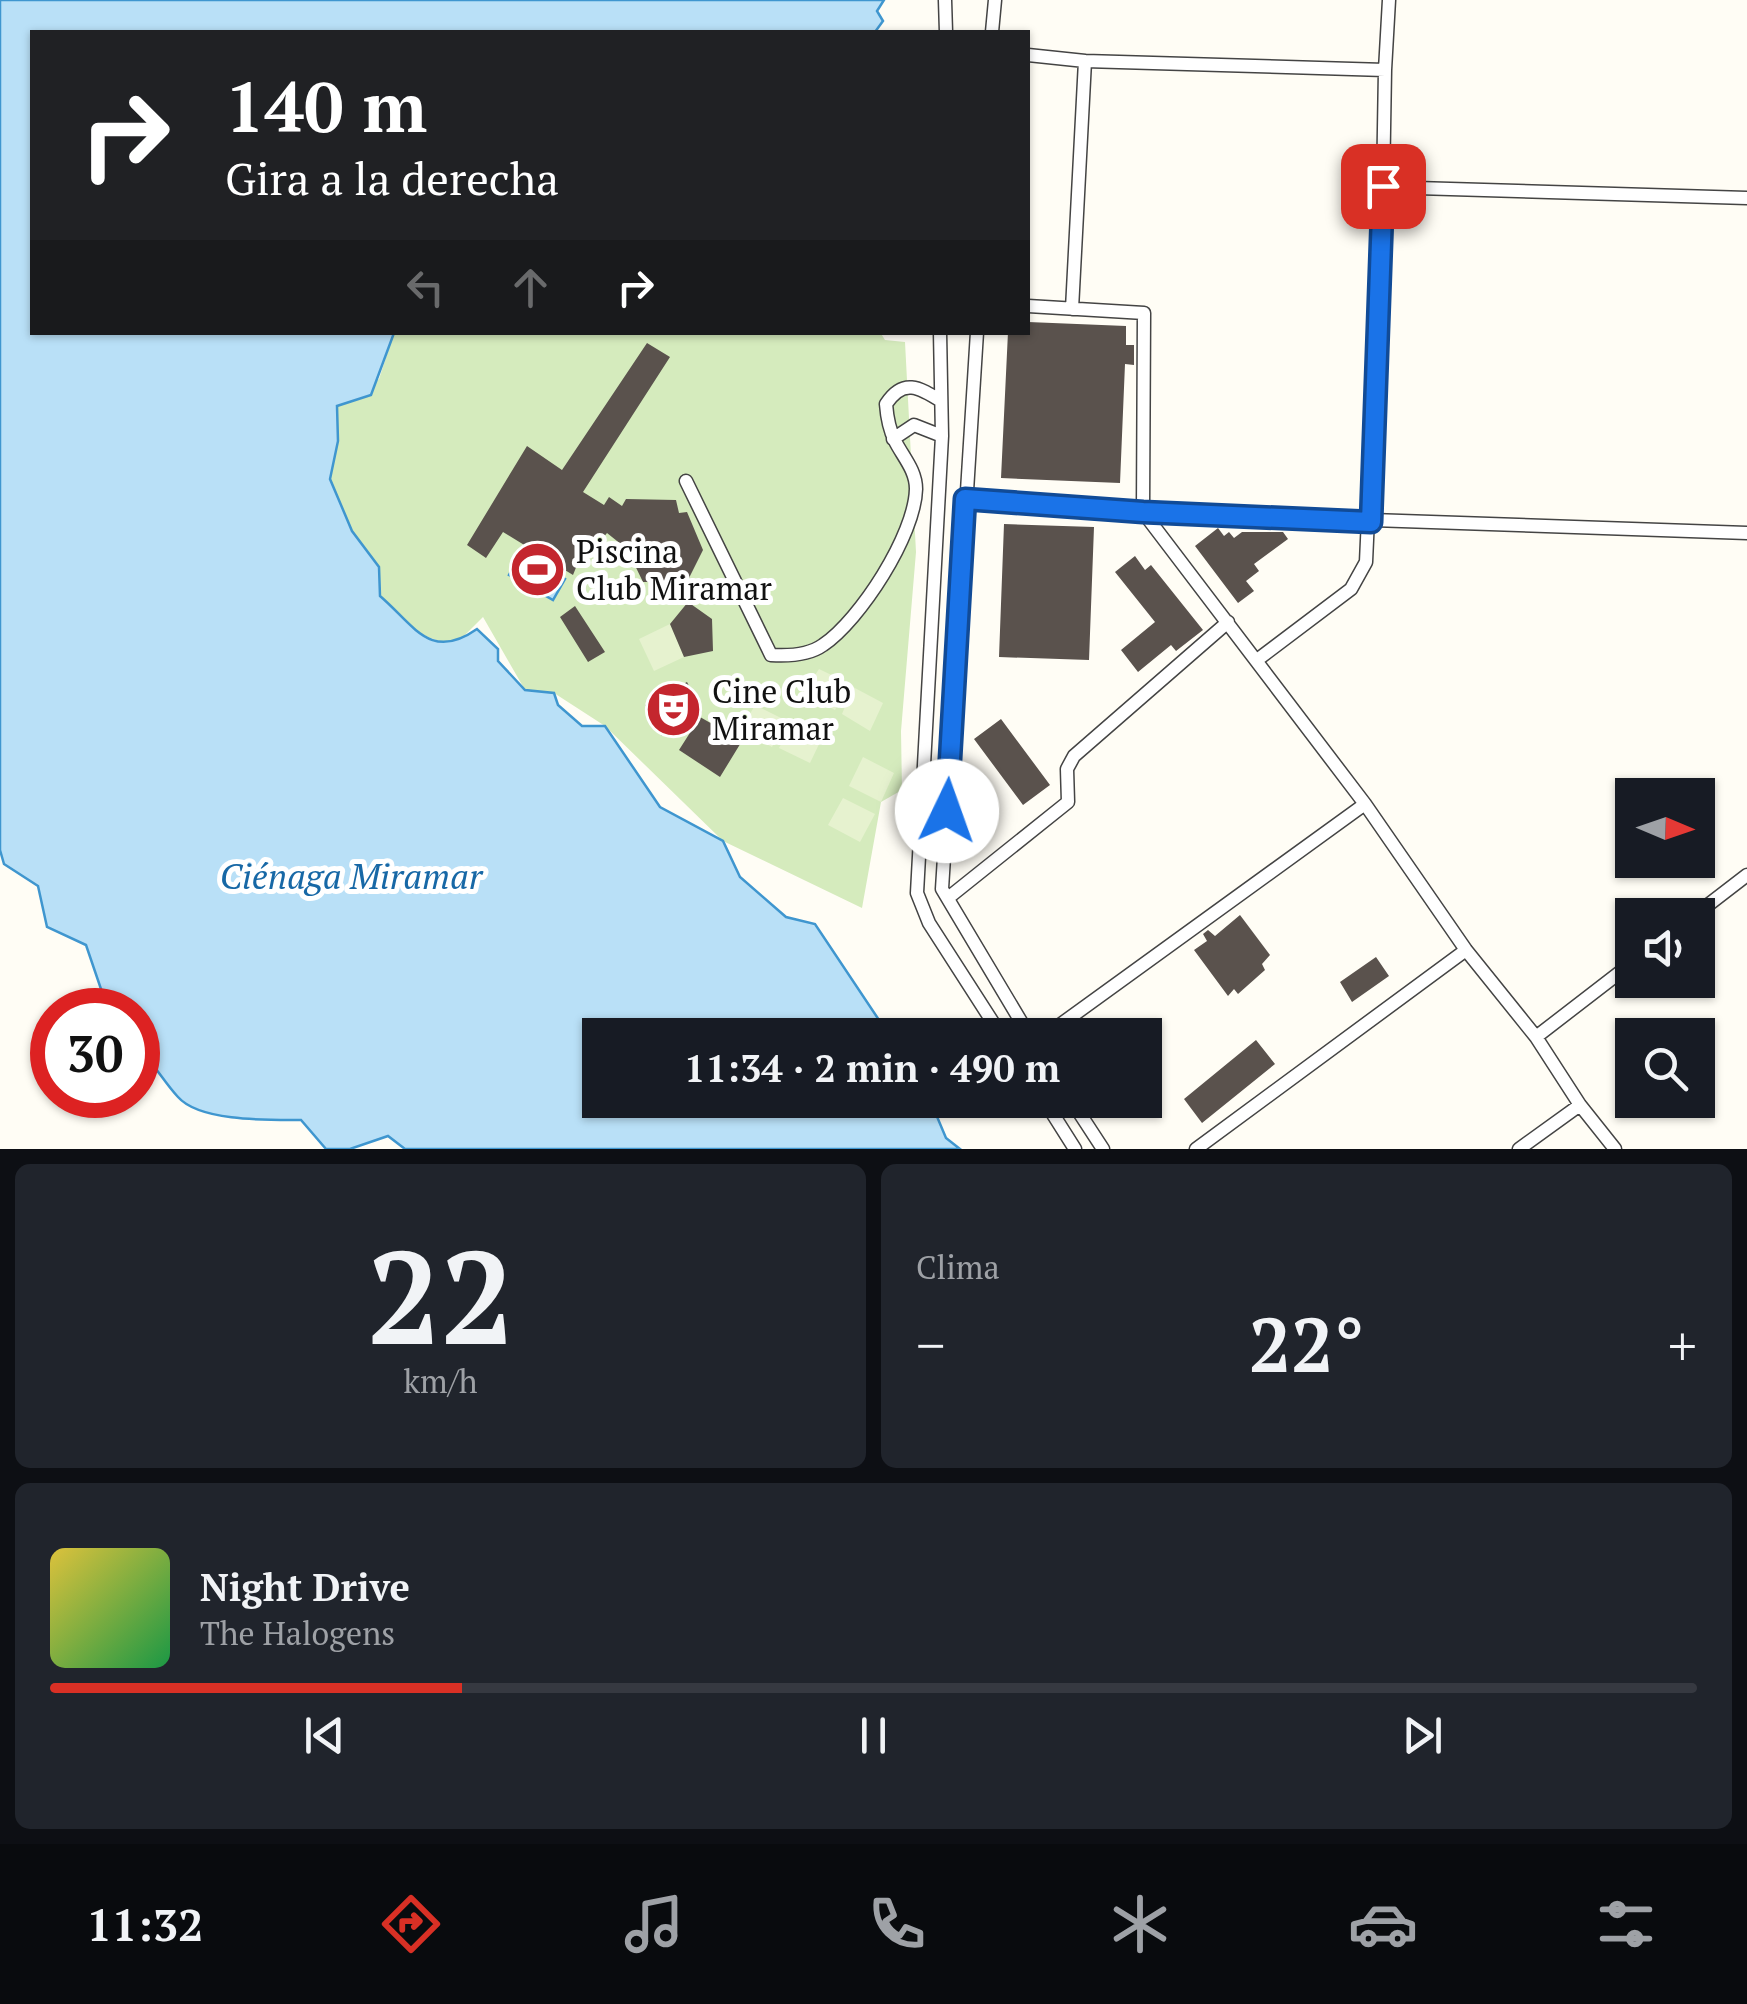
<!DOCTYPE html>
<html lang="es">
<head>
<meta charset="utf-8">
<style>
  :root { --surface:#171b24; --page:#20242c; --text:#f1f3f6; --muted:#9ea1a6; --line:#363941; --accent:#d93025 }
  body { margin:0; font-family:"PT Serif",serif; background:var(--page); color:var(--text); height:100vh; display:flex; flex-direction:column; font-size:38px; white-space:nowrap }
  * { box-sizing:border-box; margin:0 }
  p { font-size:32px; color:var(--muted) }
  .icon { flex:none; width:55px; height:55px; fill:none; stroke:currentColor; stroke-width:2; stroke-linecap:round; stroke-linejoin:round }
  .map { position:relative; height:1149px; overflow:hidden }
  .drawer { display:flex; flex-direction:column; gap:15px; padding:15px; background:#0d0f14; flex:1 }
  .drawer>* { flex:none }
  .guide { position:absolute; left:30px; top:30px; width:1000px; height:305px; border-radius:0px; box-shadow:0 2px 8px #0004; background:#202124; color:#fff; overflow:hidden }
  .needle { width:65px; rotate:92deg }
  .buttons { position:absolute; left:1615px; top:778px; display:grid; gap:20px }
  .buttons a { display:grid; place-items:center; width:100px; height:100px; border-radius:0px; background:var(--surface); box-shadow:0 2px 8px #0004; font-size:50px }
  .speed { position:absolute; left:30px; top:988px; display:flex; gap:20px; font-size:50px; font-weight:700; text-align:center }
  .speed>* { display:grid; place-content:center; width:130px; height:130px; border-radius:50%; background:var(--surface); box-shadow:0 2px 8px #0004; line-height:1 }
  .speed .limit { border:15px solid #d22; background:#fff; color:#111 }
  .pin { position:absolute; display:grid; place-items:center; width:85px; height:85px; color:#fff; margin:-42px; border-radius:20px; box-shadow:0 5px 15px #0006 }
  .me { position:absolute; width:110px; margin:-55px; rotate:3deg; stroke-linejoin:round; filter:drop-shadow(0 0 8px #0008) }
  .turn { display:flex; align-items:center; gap:35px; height:210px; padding:0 30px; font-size:45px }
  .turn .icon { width:130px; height:130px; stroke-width:2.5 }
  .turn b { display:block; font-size:70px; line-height:85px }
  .lanes { display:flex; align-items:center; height:95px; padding:0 30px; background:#0003; justify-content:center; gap:50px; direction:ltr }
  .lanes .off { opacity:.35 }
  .big { font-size:75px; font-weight:700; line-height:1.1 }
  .drawer .card { flex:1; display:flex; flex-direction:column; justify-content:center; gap:15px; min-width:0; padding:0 35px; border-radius:15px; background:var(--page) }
  .drawer .dial { align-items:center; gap:0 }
  .dial b { font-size:130px; line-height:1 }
  .song { display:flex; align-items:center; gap:30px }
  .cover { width:120px; height:120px; border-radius:15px; background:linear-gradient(135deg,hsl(50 70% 55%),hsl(140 70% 35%)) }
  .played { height:10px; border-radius:5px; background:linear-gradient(90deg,var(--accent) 25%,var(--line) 25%) }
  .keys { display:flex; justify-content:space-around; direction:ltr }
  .heat { display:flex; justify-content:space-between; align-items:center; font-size:55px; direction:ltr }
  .drawer .tiles { flex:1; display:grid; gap:15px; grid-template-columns:1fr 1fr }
  .card:last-child { grid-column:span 2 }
  .trip { position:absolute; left:582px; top:1018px; width:580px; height:100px; border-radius:0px; background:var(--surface); box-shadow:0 2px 8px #0004; font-weight:700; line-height:100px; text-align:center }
  .dock { display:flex; height:160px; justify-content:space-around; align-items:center; background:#090b0e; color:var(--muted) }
  .dock .icon { width:70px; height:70px }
  .dock .active { color:var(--accent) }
  .dock b { font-size:45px; color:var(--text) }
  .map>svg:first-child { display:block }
</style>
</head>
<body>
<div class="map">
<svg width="1747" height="1149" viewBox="0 0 1747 1149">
  <rect width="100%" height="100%" fill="#fffdf5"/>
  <path fill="#d5ebbd" d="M880 332 885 340 905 342 916 552 901 731 902 790 881 802 862 908 723 841 605 726 554 693 525 690 483 617 457 643C417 642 408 620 380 596L379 567 352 531 330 479 338 441 337 406 379 379 394 333Z"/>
  <path fill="#e6f2cf" d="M670 624 684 657 654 671 639 639Z
    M819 669 848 683 835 710 804 692Z
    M853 687 883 703 870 731 842 714Z
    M755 705 785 720 772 747 741 730Z
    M791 725 821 740 810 763 779 748Z
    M863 757 894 773 881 802 849 786Z
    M843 798 875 814 860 842 828 825Z"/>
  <path fill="#b9e0f7" stroke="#3f96cf" stroke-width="2.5" d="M0 0H884L877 11 883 21 875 32H32V332L394 333 371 395 337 406 338 441 330 479 352 531 379 567 380 596C414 625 430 662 477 629L498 649V661L525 690 554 693 558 705 582 726H605L660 807 723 841 740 877 786 917 815 924 889 1035H600V1100H930L946 1138 960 1149H405L388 1136 350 1149H326L301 1120C270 1120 200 1122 178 1097 163 1081 155 1064 138 1049V1010H101V989L86 945 47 927 38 886 4 864 0 850Z
    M521 553 565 579 553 600 509 575Z"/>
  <path fill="#5a524d" d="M1028 322 1126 326V345H1134V365L1125 364 1120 483 1001 478 1008 332H1028Z
    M647 343 670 357 583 492 604 505 609 497 622 506 626 499 676 500 679 513 687 512 703 550 687 582H643L627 549 607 533 603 538 598 535 586 557 581 555 573 575 503 532 486 558 467 545 527 446 562 470Z
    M1004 524 1094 527 1089 660 999 657Z
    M1218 528 1224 536 1229 532 1234 538 1242 532H1283L1288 539 1254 564 1259 571 1246 581 1254 591 1238 603 1195 546Z
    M1135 556 1145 570 1151 565 1203 630 1176 651 1171 645 1138 672 1121 650 1155 622 1115 572Z
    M688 602 712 619 713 651 684 657 670 624Z
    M575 606 605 652 588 662 560 617Z
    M687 682 702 712 662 736 645 705Z
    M700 717 742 741 720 777 679 750Z
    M1001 719 1050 785 1023 805 974 739Z
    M1240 915 1270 955 1262 964 1265 970 1238 994 1234 989 1228 996 1194 950 1207 941 1203 934 1208 930 1215 936Z
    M1376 957 1389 976 1352 1002 1340 982Z
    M1256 1040 1275 1064 1202 1123 1184 1099Z"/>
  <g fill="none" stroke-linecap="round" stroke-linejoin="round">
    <defs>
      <path id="street" d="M945 0 946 32
        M992 32 995 0
        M1028 55 1085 61 1072 309
        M1085 61 1385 70 1383 187
        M1385 70 1389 0
        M1028 306 1144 313 1143 512 1365 804 1466 950 1536 1037 1580 1105 1615 1149
        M940 332 942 436 917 893 929 923 1001 1035
        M977 332 942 889 1029 1035
        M893 439 914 425 942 436
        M686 481 771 655C787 656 809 655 823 645 860 620 915 535 916 489 916 470 903 457 895 441 889 429 887 417 886 404 903 378 919 387 941 401
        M965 499 1143 512 1747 533
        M1257 660 1351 589 1366 562 1383 187 1747 198
        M948 898 1068 802 1067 769 1074 756 1228 622
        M1695 915 1747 875
        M1046 1035 1365 804
        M1536 1037 1632 963
        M1044 1100 1075 1149
        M1071 1100 1103 1149
        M1196 1149 1466 950
        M1519 1149 1580 1105"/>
    </defs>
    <use href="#street" stroke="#444" stroke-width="15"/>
    <use href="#street" stroke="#fff" stroke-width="12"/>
  </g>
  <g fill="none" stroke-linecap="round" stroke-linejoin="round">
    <defs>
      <path id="route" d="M947 811 965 499 1143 512 1371 522 1383 186"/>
    </defs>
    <use href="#route" stroke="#114b97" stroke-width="25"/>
    <use href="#route" stroke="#1a73e8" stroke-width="18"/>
  </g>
  <defs>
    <symbol id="stadium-disc" viewBox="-11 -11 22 22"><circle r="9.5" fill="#c4262e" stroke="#fff"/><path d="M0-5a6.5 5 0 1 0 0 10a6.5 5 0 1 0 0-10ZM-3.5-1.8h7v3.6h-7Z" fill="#fff"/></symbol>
    <symbol id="theatre-disc" viewBox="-11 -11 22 22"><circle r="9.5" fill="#c4262e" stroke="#fff"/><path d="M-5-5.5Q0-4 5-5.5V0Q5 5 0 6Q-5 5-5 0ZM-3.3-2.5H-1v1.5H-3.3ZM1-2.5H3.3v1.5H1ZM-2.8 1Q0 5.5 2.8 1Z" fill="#fff"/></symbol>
  </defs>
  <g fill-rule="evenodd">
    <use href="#stadium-disc" x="506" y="538" width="63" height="63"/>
    <use href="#theatre-disc" x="642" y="678" width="63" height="63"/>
  </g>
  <g text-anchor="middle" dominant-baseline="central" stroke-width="10" stroke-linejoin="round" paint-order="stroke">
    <g font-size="32" fill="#111" stroke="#fff" text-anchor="start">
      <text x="576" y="551">Piscina<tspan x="576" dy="37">Club Miramar</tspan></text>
      <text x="712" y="691">Cine Club<tspan x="712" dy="37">Miramar</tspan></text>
    </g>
    <g font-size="35" font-style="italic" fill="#1768a6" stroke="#fff">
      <text x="351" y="876">Ciénaga Miramar</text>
    </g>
  </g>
</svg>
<div class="buttons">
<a><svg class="needle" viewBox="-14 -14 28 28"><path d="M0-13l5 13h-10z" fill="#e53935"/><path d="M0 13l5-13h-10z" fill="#9ea1a6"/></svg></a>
<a><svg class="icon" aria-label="sound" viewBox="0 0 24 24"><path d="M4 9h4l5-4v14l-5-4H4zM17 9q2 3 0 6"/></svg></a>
<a><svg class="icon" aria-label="search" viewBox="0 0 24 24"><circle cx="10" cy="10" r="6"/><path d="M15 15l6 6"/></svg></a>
</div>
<div class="speed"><div class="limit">30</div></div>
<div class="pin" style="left:1383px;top:186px;background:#d93025"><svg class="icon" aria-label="arrive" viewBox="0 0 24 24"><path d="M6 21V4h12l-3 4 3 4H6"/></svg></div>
<svg class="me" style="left:947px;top:811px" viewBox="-20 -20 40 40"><circle r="19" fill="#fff"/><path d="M0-13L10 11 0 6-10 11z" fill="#1a73e8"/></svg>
<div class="trip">11:34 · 2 min · 490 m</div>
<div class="guide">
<div class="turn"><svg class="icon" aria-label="right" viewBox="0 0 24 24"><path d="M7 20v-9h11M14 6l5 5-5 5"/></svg><div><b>140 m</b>Gira a la derecha</div></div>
<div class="lanes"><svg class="icon off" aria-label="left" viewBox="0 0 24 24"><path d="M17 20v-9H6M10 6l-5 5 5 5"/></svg><svg class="icon off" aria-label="ahead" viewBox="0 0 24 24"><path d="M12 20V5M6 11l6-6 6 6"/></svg><svg class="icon" aria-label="right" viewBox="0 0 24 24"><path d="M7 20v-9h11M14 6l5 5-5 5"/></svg></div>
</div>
</div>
<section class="drawer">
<div class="tiles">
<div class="card dial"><b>22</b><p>km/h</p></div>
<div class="card"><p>Clima</p>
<div class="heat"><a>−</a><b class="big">22°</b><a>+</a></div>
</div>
<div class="card">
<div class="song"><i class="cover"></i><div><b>Night Drive</b><p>The Halogens</p></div></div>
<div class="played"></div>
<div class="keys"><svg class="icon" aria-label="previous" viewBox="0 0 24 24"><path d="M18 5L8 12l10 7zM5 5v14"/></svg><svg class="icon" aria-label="pause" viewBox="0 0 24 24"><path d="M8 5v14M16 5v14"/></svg><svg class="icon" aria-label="next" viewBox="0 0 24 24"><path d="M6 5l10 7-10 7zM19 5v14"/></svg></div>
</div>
</div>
</section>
<nav class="dock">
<b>11:32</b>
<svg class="icon active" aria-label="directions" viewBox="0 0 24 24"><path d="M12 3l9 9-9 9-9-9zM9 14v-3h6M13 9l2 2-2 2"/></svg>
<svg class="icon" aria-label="music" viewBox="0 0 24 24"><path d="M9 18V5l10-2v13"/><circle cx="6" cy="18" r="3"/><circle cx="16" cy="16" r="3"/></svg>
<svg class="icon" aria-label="phone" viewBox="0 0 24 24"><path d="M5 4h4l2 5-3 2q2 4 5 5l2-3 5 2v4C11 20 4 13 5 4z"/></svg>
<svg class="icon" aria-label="climate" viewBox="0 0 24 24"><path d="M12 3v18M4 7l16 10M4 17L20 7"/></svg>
<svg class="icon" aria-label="car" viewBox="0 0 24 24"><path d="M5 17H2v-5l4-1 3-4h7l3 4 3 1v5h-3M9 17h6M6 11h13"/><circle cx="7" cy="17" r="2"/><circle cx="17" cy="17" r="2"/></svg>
<svg class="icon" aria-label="filters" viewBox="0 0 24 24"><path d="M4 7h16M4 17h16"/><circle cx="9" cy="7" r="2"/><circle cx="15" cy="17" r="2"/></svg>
</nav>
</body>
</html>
